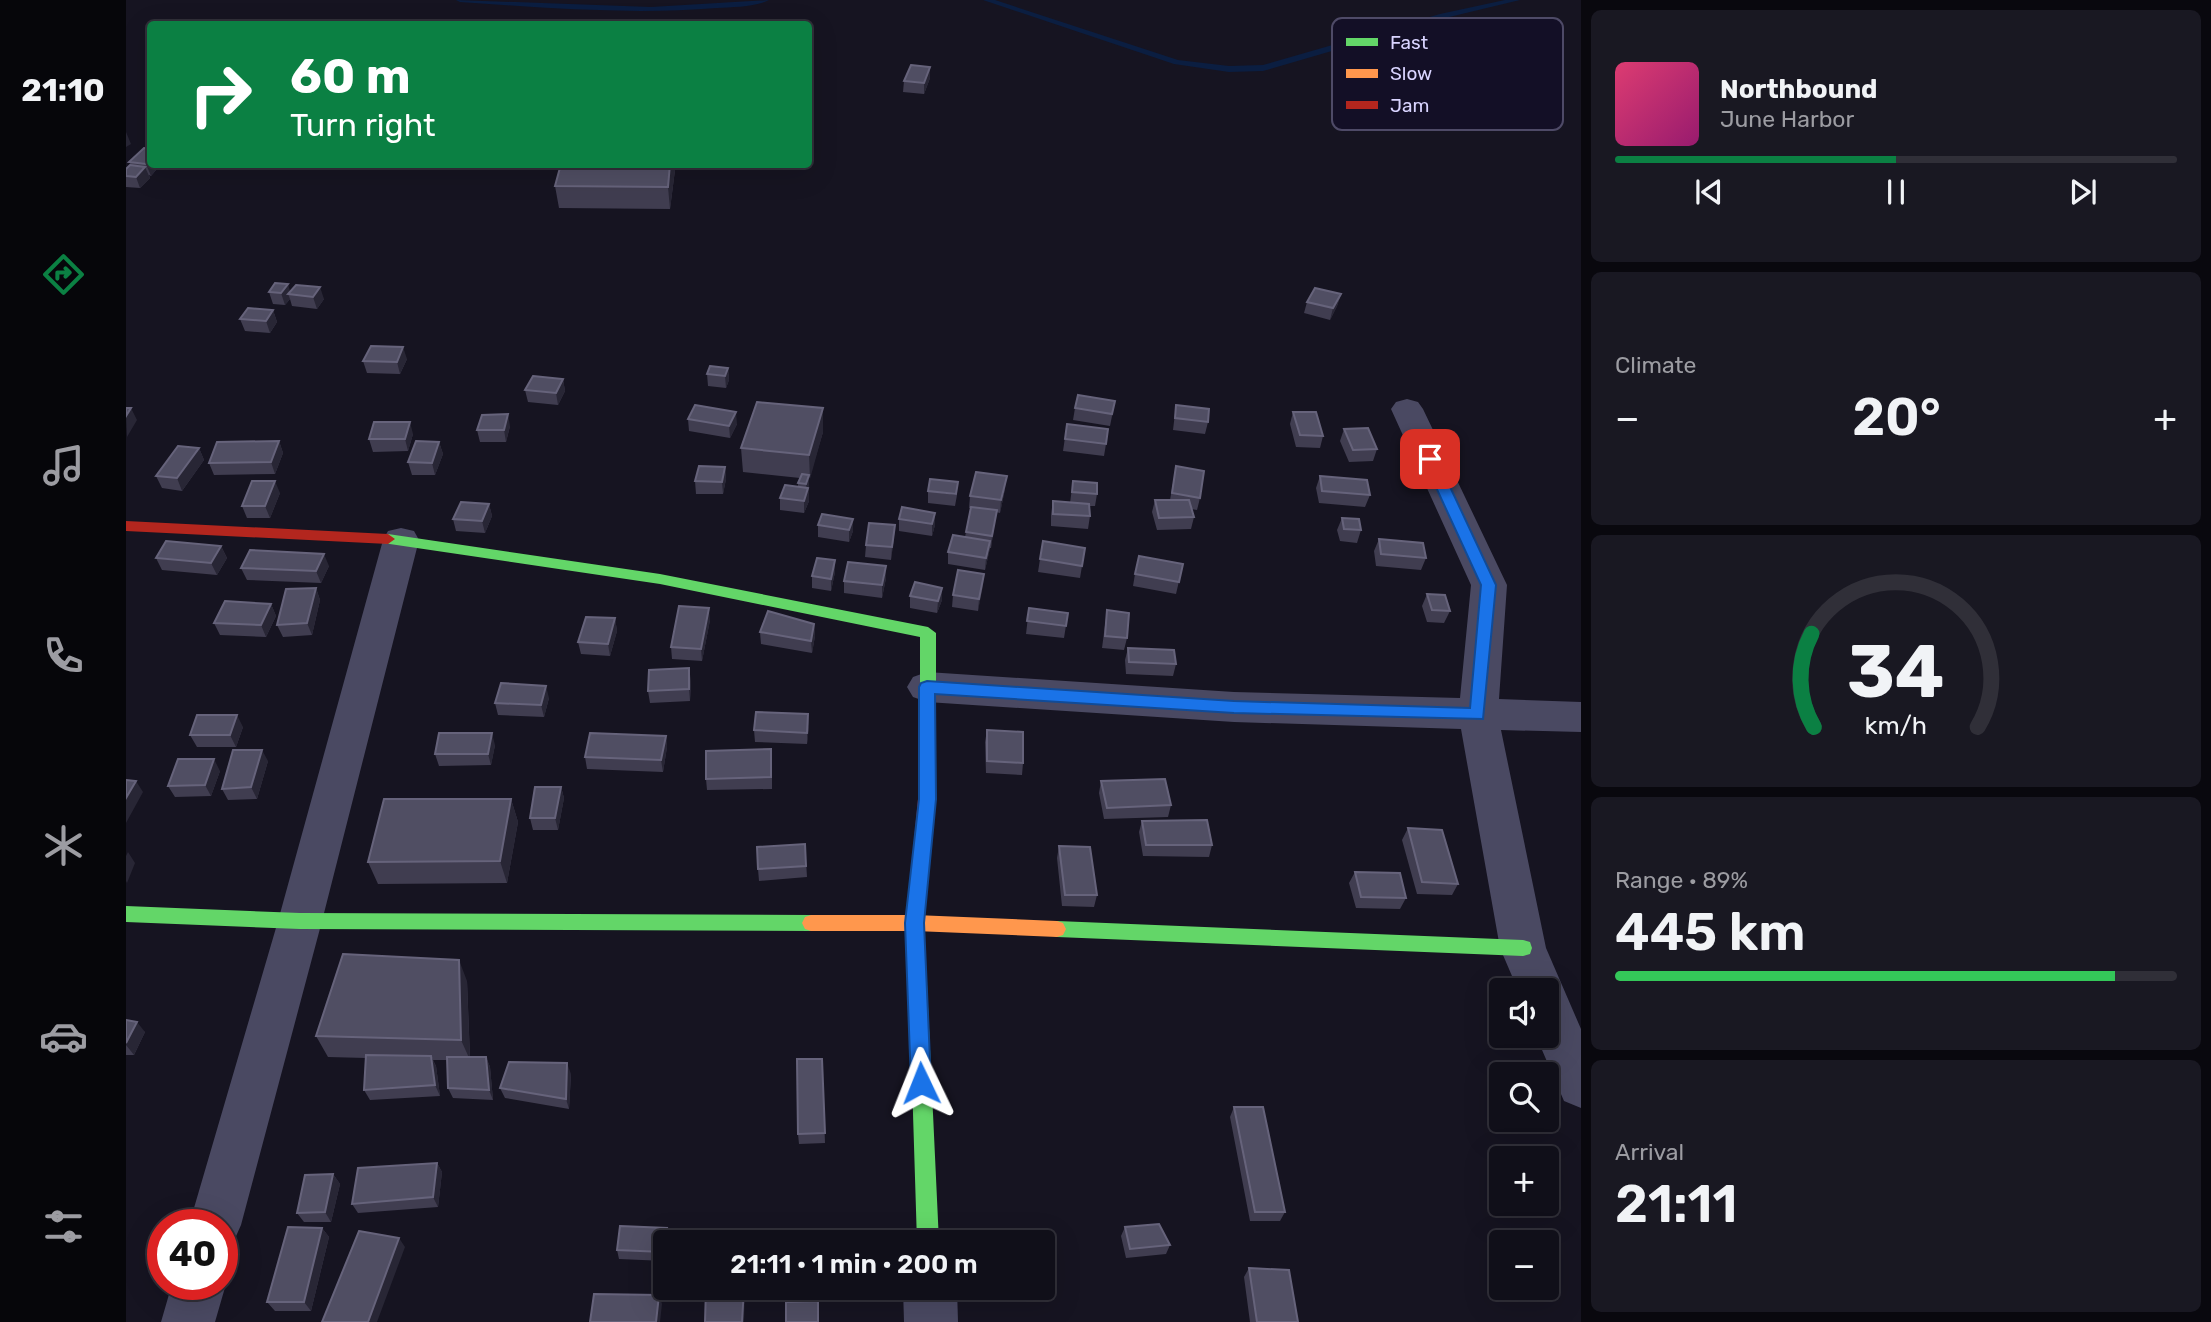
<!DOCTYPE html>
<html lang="en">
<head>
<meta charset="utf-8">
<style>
  :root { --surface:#100f19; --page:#191822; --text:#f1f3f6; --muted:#9c9ca2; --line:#302f38; --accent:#0b8043 }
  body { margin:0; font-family:Rubik,sans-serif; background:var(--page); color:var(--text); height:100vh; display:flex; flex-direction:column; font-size:26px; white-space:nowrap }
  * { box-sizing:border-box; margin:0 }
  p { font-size:23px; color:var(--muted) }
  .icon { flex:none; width:38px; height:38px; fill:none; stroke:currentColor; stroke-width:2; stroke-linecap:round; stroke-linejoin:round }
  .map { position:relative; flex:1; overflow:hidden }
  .drawer { display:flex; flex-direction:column; gap:10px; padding:10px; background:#09080e; width:630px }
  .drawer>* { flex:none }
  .guide { position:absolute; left:21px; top:21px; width:665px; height:147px; border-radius:7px; box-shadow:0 7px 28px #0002,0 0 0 2px var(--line); background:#0b8043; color:#fff; overflow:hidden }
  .tools { position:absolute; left:1363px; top:978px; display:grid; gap:14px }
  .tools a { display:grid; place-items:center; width:70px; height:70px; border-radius:7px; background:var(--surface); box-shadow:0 7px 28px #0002,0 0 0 2px var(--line); font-size:35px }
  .speed { position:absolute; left:21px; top:1209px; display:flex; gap:14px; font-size:35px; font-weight:700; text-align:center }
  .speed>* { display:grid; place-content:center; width:91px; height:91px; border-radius:50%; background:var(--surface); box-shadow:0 7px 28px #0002,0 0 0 2px var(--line); line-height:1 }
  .speed .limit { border:10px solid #d22; background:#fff; color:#111 }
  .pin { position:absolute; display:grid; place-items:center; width:60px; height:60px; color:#fff; margin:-30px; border-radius:14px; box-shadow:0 4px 10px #0006 }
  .me { position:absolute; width:77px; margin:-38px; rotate:358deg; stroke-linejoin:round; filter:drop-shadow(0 0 5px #0008) }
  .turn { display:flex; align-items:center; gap:24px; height:147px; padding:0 28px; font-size:32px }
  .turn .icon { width:91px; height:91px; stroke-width:2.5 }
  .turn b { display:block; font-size:49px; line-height:60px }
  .big { font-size:52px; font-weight:600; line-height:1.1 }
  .drawer .widget { flex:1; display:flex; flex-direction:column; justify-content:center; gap:10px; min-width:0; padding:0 24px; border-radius:10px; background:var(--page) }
  .drawer .dial { align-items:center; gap:0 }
  .dial svg { height:182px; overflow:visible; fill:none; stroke:var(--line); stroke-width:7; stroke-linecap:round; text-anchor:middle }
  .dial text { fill:var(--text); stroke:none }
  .song { display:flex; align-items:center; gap:21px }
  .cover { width:84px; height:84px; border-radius:10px; background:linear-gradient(135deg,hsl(340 70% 55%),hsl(320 70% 35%)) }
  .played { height:7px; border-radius:4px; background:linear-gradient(90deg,var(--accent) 50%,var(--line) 50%) }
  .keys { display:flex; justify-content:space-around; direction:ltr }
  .heat { display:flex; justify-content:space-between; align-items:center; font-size:38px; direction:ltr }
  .charge { height:10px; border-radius:5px; background:linear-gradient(90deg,#34c759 89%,var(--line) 0) }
  .trip { position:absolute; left:527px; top:1230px; width:402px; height:70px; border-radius:7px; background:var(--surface); box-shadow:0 7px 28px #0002,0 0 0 2px var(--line); font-weight:600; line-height:70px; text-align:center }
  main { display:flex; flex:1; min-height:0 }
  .menu { display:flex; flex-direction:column; width:126px; justify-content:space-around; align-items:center; background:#06060a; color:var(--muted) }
  .menu .icon { width:49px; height:49px }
  .menu .on { color:var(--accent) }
  .menu b { font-size:32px; color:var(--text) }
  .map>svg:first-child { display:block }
</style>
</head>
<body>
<main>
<nav class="menu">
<b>21:10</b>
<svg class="icon on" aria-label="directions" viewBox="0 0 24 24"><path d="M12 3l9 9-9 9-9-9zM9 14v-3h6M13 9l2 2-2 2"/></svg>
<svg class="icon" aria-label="music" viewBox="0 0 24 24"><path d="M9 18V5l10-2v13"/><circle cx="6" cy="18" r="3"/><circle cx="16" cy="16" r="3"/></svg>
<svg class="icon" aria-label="phone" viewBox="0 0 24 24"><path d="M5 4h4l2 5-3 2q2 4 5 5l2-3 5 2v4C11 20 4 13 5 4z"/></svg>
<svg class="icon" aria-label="climate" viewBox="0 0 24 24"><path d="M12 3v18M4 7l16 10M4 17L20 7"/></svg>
<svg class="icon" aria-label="car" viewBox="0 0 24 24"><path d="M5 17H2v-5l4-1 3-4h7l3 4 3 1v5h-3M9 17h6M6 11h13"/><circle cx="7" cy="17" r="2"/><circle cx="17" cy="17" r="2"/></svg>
<svg class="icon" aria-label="filters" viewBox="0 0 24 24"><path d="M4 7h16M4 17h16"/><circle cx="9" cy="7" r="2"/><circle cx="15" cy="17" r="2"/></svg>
</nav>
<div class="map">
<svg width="1455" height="1322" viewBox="0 0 1455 1322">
  <rect width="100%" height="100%" fill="#161421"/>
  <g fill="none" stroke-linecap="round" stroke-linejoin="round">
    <path fill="#0b1e41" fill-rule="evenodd" d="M330 0 525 7 643 0C630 7 606 7 591 8 505 15 420 8 334 2Z
      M857 0H869L1052 60 1103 66 1137 65 1314 14 1379 0H1394L1319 18 1137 71 1103 72 1048 64Z"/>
    <path fill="#4a4962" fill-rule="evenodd" d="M1281 399 1292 402 1297 409 1381 585 1373 699 1455 702V732L1375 730 1420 948 1455 1029V1108L1438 1101 1410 1036H1421V990H1392L1374 948 1335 729 1108 722 801 702 787 697 781 687 787 677 801 672 1108 692 1334 698 1345 585 1265 409 1270 402Z
      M275 528 288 531 293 540 196 921 115 1225 107 1243 96 1248V1225H63L152 921 257 540 262 531Z
      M96 1276 100 1284 89 1322H35L46 1284H96Z
      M777 1288H831L832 1322H778Z"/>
    <path fill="#63d668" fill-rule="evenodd" d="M262 534 534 574 802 627 810 633V699L808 703H796L794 699V637L534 584 257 543 255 539Z
      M0 906 174 913 685 915 691 917 694 923 691 929 685 931 174 929 0 922Z
      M931 921 1397 940 1404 942 1406 948 1404 954 1397 956 931 937 925 935 922 929 925 923Z
      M792 977 799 979 801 985 813 1242H791L783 985 785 979Z"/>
    <path fill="#ff974d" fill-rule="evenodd" d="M685 915H789L931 921 937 923 940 929 937 935 931 937 789 931H685L679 929 676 923 679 917Z"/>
    <path fill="#b3261e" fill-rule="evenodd" d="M0 521 262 534 269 539 262 544 0 531Z
      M802 693 808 695 810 699V799L798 923 801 985 799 991 792 993 785 991 783 985 780 923 792 799 794 699 796 695Z"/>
  </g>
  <path fill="#403d50" d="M804 67V78L798 94 777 92 778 81Z
    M3 162 24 164H35L25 176 23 175 24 178 14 188 0 187V169L5 165Z
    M544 164H548L549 170 544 209 433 208 429 186Z
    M143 292H164L198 299 191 309 166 306 164 299 159 305 147 304Z
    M1215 294 1211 306 1204 320 1178 313 1181 302Z
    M147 310 151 322 144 333 119 331 114 319Z
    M281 359 274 374 241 373 237 361Z
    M602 368 603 380 600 388 582 386 581 374Z
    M437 379 439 391 432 405 402 402 399 390Z
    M989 401 984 426 947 420 949 408Z
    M1050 405 1082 422 1079 434 1047 430Z
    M1167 412 1197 436 1194 448 1170 447 1164 424Z
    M562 419 611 424 604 438 563 431Z
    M941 424 980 444 978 456 937 451Z
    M384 426 380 442H354L351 430Z
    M1218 429 1251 449 1247 461 1223 462 1214 441Z
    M697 432 683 479V501L678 513 654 510V498L672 487V483L674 478 617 472 615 448Z
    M287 434 282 451 247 452 243 439Z
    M153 441 157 453 149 474 88 475 83 463Z
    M313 442 317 454 309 475H286L282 462Z
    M73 448 78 460 56 491 36 488 30 476Z
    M1050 466 1074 498 1071 510 1065 509 1068 517 1065 529 1031 530 1026 512 1029 500H1044Z
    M599 467 600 479 597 494H570L569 481Z
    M1194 476 1244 495 1239 507 1193 503 1190 488Z
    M947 481 971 494 969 506H964V516L962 529 925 526V514L927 501 944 503Z
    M879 489 874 513 870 512 865 548H864L859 570 822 564V552L839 537 845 508H843L844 496Z
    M802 491 831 495 829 506 802 503Z
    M154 493 144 518H121L116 506Z
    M363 504 366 516 359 533 330 531 327 519Z
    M809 513V525L806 536 773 531V519Z
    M1216 518 1235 530 1231 543 1214 541 1211 530Z
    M692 525 727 531 723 542 692 537Z
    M768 537 765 560 739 557 740 545Z
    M1253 539 1300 558 1295 570 1250 566 1248 551Z
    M95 546 101 558 91 575 36 570 30 558Z
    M959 548 954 578 912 572 914 559Z
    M709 560V572L705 591 686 588V576Z
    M1057 564 1050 594 1007 586 1009 574Z
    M203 566 195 583 121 580 115 568Z
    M760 566V578L756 598 718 593V581Z
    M858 574 852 611 826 607 827 595Z
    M190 588 194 600 186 635 157 637 151 625Z
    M1301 594 1324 611 1318 623 1301 622 1296 606Z
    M784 596 816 600 811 613 784 608Z
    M145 604 150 616 140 637 94 635 88 623Z
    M903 608 942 613 938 638 900 634Z
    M981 610 1001 638 998 650 976 648Z
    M489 618 491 631 484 656 455 654 452 642Z
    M584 620 576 661 546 659 545 647Z
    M688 624 689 636 686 653 635 644 634 632Z
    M1002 648 1050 664 1047 676 1000 674 999 660Z
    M565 680 564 701 524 703 522 691Z
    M423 698 418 717 372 715 369 703Z
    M682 714 683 726 681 744 629 742 628 730Z
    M117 727 110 747H71L64 735Z
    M861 730 897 763 896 775 860 773 859 742Z
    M540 736 541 747 537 772 461 769 459 757Z
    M369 745 365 765 313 766 309 754Z
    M142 761 131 799 102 800 96 789Z
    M646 761V789L581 790 580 779Z
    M94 771 85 796 49 797 42 786Z
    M975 781 1045 805 1042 817 978 819 973 793Z
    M435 787 438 798 432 830H407L404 818Z
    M385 799 392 822 381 883 252 884 242 862Z
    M1016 821 1086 845 1083 857 1017 856 1013 832Z
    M1282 828 1332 884 1326 895 1291 894 1276 840Z
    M679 844 681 877 633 881 632 869Z
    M933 846 971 895 968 907 936 906 931 858Z
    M1229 872 1280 898 1274 909 1230 908 1223 883Z
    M341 981 344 1057H360L364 1067 367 1100 327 1098 322 1088 321 1060H307L310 1066 314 1096 244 1100 238 1090 240 1058 202 1057 190 1036Z
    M0 1020 19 1032 8 1055H0Z
    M696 1059 699 1143 673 1144 672 1134Z
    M445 1074 443 1109 379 1098 374 1088Z
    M1108 1107 1159 1212 1154 1221H1124L1104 1117Z
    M311 1163 316 1172 312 1207 232 1213 226 1204Z
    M207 1174 214 1184 205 1222H178L171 1213Z
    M999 1227 1044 1245 1040 1254 1000 1258 995 1236Z
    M196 1228 203 1237 185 1311H149L141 1302Z
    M543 1237 539 1242V1261L493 1259 491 1250Z
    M1123 1268 1172 1322H1124L1118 1277Z"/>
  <path fill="#282635" d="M804 67V78L798 94V83Z
    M0 132 5 144 0 147Z
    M24 160V164H35L25 176 20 164Z
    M544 164H548L549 170 544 209 542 187Z
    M19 167 24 178 14 188 10 177Z
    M162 284 165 295 162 294 164 299 159 305 155 293Z
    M194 287 198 299 191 309 187 297Z
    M1215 294 1211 306 1204 320 1207 308Z
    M147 310 151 322 144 333 140 321Z
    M277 347 281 359 274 374 271 362Z
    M602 368 603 380 600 388 599 376Z
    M437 379 439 391 432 405 430 393Z
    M5 408 11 420 1 437 0 416Z
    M697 408V432L684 479 683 455Z
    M610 412 611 424 604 438 603 426Z
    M382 414 384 426 380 442 378 430Z
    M284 422 287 434 282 451 279 439Z
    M153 441 157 453 149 474 145 462Z
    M313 442 317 454 309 475 306 463Z
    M73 448 78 460 56 491 51 478Z
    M599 467 600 479 597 494 596 482Z
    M683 475V501L678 513V501L681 493 680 484Z
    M881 476 879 489 874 513 875 500Z
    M149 481 154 493 144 518 139 506Z
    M363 504 366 516 359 533 356 521Z
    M871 510 869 522 865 548 866 536Z
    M809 513V525L806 536V524Z
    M727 519V531L723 542V530Z
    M769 525 768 537 765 560 766 547Z
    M864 541 863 553 859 570 860 558Z
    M95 546 101 558 91 575 85 563Z
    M198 554 203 566 195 583 190 571Z
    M709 560V572L705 591V579Z
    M760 566V578L756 598V585Z
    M858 574 857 586 852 611 853 599Z
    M190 588 194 600 186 635 181 623Z
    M816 588V600L811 613 812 601Z
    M145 604 150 616 140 637 135 625Z
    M583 608 584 620 576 661 575 649Z
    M489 618 491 631 484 656 482 644Z
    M688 624 689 636 686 653 685 641Z
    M563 668 565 680 564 701 563 689Z
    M420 686 423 698 418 717 415 705Z
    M682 714 683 726 681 744V733Z
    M111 715 117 727 110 747 104 735Z
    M366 733 369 745 365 765 362 754Z
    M540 736 541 747 537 772 535 760Z
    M136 750 142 761 131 799 125 787Z
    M88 759 94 771 85 796 79 785Z
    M10 781 17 792 0 823V798Z
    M435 787 438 798 432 830 429 818Z
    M385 799 392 822 381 883 374 861Z
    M2 852 9 863 1 883 0 881V856Z
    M333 960 341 981 344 1060 335 1040Z
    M11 1022 19 1032 8 1055 0 1045V1043Z
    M305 1056 310 1066 314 1096 309 1085Z
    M360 1057 364 1067 367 1100 363 1090Z
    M441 1063 445 1074 443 1109 440 1099Z
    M311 1163 316 1172 312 1207 307 1197Z
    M207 1174 214 1184 205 1222 199 1212Z
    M196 1228 203 1237 185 1311 178 1302Z
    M541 1228 543 1237 542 1242H539V1258L537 1252Z
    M273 1238 279 1247 251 1322H242Z
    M618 1288H619L618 1322H616Z
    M533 1295 536 1304 534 1322H530Z"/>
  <path fill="#504e63" stroke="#66637b" stroke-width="2" d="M785 65 804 67 798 83 778 81Z
    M18 148 24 149V160L20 164 3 162Z
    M435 164H544L542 187 429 186Z
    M4 165 19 167 10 177 0 176V169Z
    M149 283 162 284 155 293 143 292Z
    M170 285 194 287 187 297 162 294Z
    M1189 288 1215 294 1207 308 1181 302Z
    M122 308 147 310 140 321 114 319Z
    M245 346 277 347 271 362 237 361Z
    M584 366 602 368 599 376 581 374Z
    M407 376 437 379 430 393 399 390Z
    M952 395 989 401 986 414 949 408Z
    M631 402 697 408 683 455 615 448Z
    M569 405 610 412 603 426 562 419Z
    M1050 405 1083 409 1082 422 1049 418Z
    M0 408H5L0 416Z
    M1167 412H1190L1197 436 1174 435Z
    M382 414 378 430H351L356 415Z
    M248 422H284L279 439H243Z
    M941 424 982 429 980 444 939 439Z
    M1242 428 1251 449 1227 450 1218 429Z
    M153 441 145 462 83 463 91 442Z
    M290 441 313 442 306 463 282 462Z
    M52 446 73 448 51 478 30 476Z
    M573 466 599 467 596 482 569 481Z
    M1050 466 1078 471 1074 498 1046 493Z
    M850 472 881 476 875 500 844 496Z
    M676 474 683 475 680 484 672 483Z
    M1194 476 1241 480 1244 495 1196 491Z
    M804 479 832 482 830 494 802 491Z
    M126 481H149L139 506H116Z
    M947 481 971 483V494L946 492Z
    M659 485 682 488 678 501 654 498Z
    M1029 500H1063L1068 517 1033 518Z
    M927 501 963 504 964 516 927 514Z
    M335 502 363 504 356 521 327 519Z
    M776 507 809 513 806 524 773 519Z
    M845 507 871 510 866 536 840 532Z
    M696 514 727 519 723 530 692 525Z
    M1216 518 1233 519 1235 530 1218 529Z
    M743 523 769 525 766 547 740 545Z
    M827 535 864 541 860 558 822 552Z
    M1253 539 1297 543 1300 558 1255 554Z
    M40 541 95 546 85 563 30 558Z
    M917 541 959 548 956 566 914 559Z
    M124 550 198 554 190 571 115 568Z
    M1013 556 1057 564 1053 582 1009 574Z
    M691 558 709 560 705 579 686 576Z
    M722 562 760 566 756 585 718 581Z
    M832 570 858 574 853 599 827 595Z
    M789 582 816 588 812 601 784 596Z
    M190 588 181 623 151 625 160 589Z
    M1301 594 1319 595 1324 611 1306 610Z
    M99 601 145 604 135 625 88 623Z
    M553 606 583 608 575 649 545 647Z
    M903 608 942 613 940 626 901 621Z
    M981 610 1003 613 1001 638 979 636Z
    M642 611 688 624 685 641 634 632Z
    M460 617 489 618 482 644 452 642Z
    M1002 648 1048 650 1050 664 1003 662Z
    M563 668V689L522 691 523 670Z
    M375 683 420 686 415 705 369 703Z
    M630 712 682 714 681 733 628 730Z
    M71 715H111L104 735H64Z
    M861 730 897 732V763L861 761Z
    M313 733H366L362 754H309Z
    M464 733 540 736 535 760 459 757Z
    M645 749V777L580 779V751Z
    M107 750H136L125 787 96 789Z
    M52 759H88L79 785 42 786Z
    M1039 779 1045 805 981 808 975 781Z
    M0 780 10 781 0 798Z
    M409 787H435L429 818H404Z
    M258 799H385L374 861 242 862Z
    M1081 820 1086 845H1020L1016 821Z
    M1282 828 1316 830 1332 884 1296 882Z
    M679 844 680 866 632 869 631 847Z
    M933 846 964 847 971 895H939Z
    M1229 872 1274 873 1280 898 1235 897Z
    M217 954 333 960 335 1040 190 1036Z
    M0 1020 11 1022 0 1043Z
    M240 1055 305 1056 309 1085 238 1090Z
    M321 1057H360L363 1090 322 1088Z
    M671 1059H696L699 1133 672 1134Z
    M383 1062 441 1063 440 1099 374 1088Z
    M1108 1107H1137L1159 1212H1129Z
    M311 1163 307 1197 226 1204 232 1168Z
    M207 1174 199 1212 171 1213 179 1175Z
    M1033 1224 1044 1245 1004 1249 999 1227Z
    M494 1226 541 1228 537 1252 491 1250Z
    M162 1227 196 1228 178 1302H141Z
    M233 1231 273 1238 242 1322H196Z
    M1123 1268 1163 1270 1172 1322H1131Z
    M580 1288H618L616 1322H579Z
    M468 1294 533 1295 530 1322H464Z
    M692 1301V1322H660V1302Z"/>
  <path fill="#1a73e8" stroke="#114b97" stroke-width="2" d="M1304 455 1311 459 1370 585 1357 719 1108 713 809 694 810 799 798 923 805 1083 802 1090 795 1092 788 1090 785 1083 779 923 793 799V687L795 683 801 681 1108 701 1344 708 1355 585 1297 459Z"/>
  <rect x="1206" y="18" width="231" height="112" rx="10" fill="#130f26" stroke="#4e4a67" stroke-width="2"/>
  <rect x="1220" y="38" width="32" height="8" fill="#63d668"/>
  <rect x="1220" y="69" width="32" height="9" fill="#ff974d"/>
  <rect x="1220" y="101" width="32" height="8" fill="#b3261e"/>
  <g font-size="19" fill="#d9d4ff">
    <text x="1264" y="49">Fast</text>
    <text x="1264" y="80">Slow</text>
    <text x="1264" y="112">Jam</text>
  </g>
</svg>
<div class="tools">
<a><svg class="icon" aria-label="sound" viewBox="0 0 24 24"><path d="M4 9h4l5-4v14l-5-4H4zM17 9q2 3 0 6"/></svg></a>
<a><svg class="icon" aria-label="search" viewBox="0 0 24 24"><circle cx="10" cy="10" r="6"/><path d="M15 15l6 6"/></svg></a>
<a>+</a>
<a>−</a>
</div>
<div class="speed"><div class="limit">40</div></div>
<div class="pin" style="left:1304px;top:459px;background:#d93025"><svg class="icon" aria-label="arrive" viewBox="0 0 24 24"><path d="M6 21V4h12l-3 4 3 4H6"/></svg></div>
<svg class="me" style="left:795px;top:1083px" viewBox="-20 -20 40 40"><path d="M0-17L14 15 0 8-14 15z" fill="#1a73e8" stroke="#fff" stroke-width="4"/></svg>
<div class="trip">21:11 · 1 min · 200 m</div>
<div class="guide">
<div class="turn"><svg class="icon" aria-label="right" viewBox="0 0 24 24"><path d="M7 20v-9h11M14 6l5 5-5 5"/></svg><div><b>60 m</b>Turn right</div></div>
</div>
</div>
<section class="drawer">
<div class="widget">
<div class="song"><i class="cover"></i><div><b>Northbound</b><p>June Harbor</p></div></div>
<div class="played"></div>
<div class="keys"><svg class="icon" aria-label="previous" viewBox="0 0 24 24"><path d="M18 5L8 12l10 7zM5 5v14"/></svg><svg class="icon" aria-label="pause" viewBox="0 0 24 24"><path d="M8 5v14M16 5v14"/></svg><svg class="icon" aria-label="next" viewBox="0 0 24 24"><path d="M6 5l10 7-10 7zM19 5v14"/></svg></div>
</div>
<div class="widget"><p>Climate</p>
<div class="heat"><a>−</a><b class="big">20°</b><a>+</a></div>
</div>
<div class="widget dial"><svg viewBox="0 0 100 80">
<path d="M14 69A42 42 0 1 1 86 69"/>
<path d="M14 69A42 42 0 0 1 13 28" stroke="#0b8043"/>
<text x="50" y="56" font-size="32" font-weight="700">34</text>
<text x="50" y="72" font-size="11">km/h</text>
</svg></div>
<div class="widget"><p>Range · 89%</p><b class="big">445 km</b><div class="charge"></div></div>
<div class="widget"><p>Arrival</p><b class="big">21:11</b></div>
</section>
</main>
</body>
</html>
